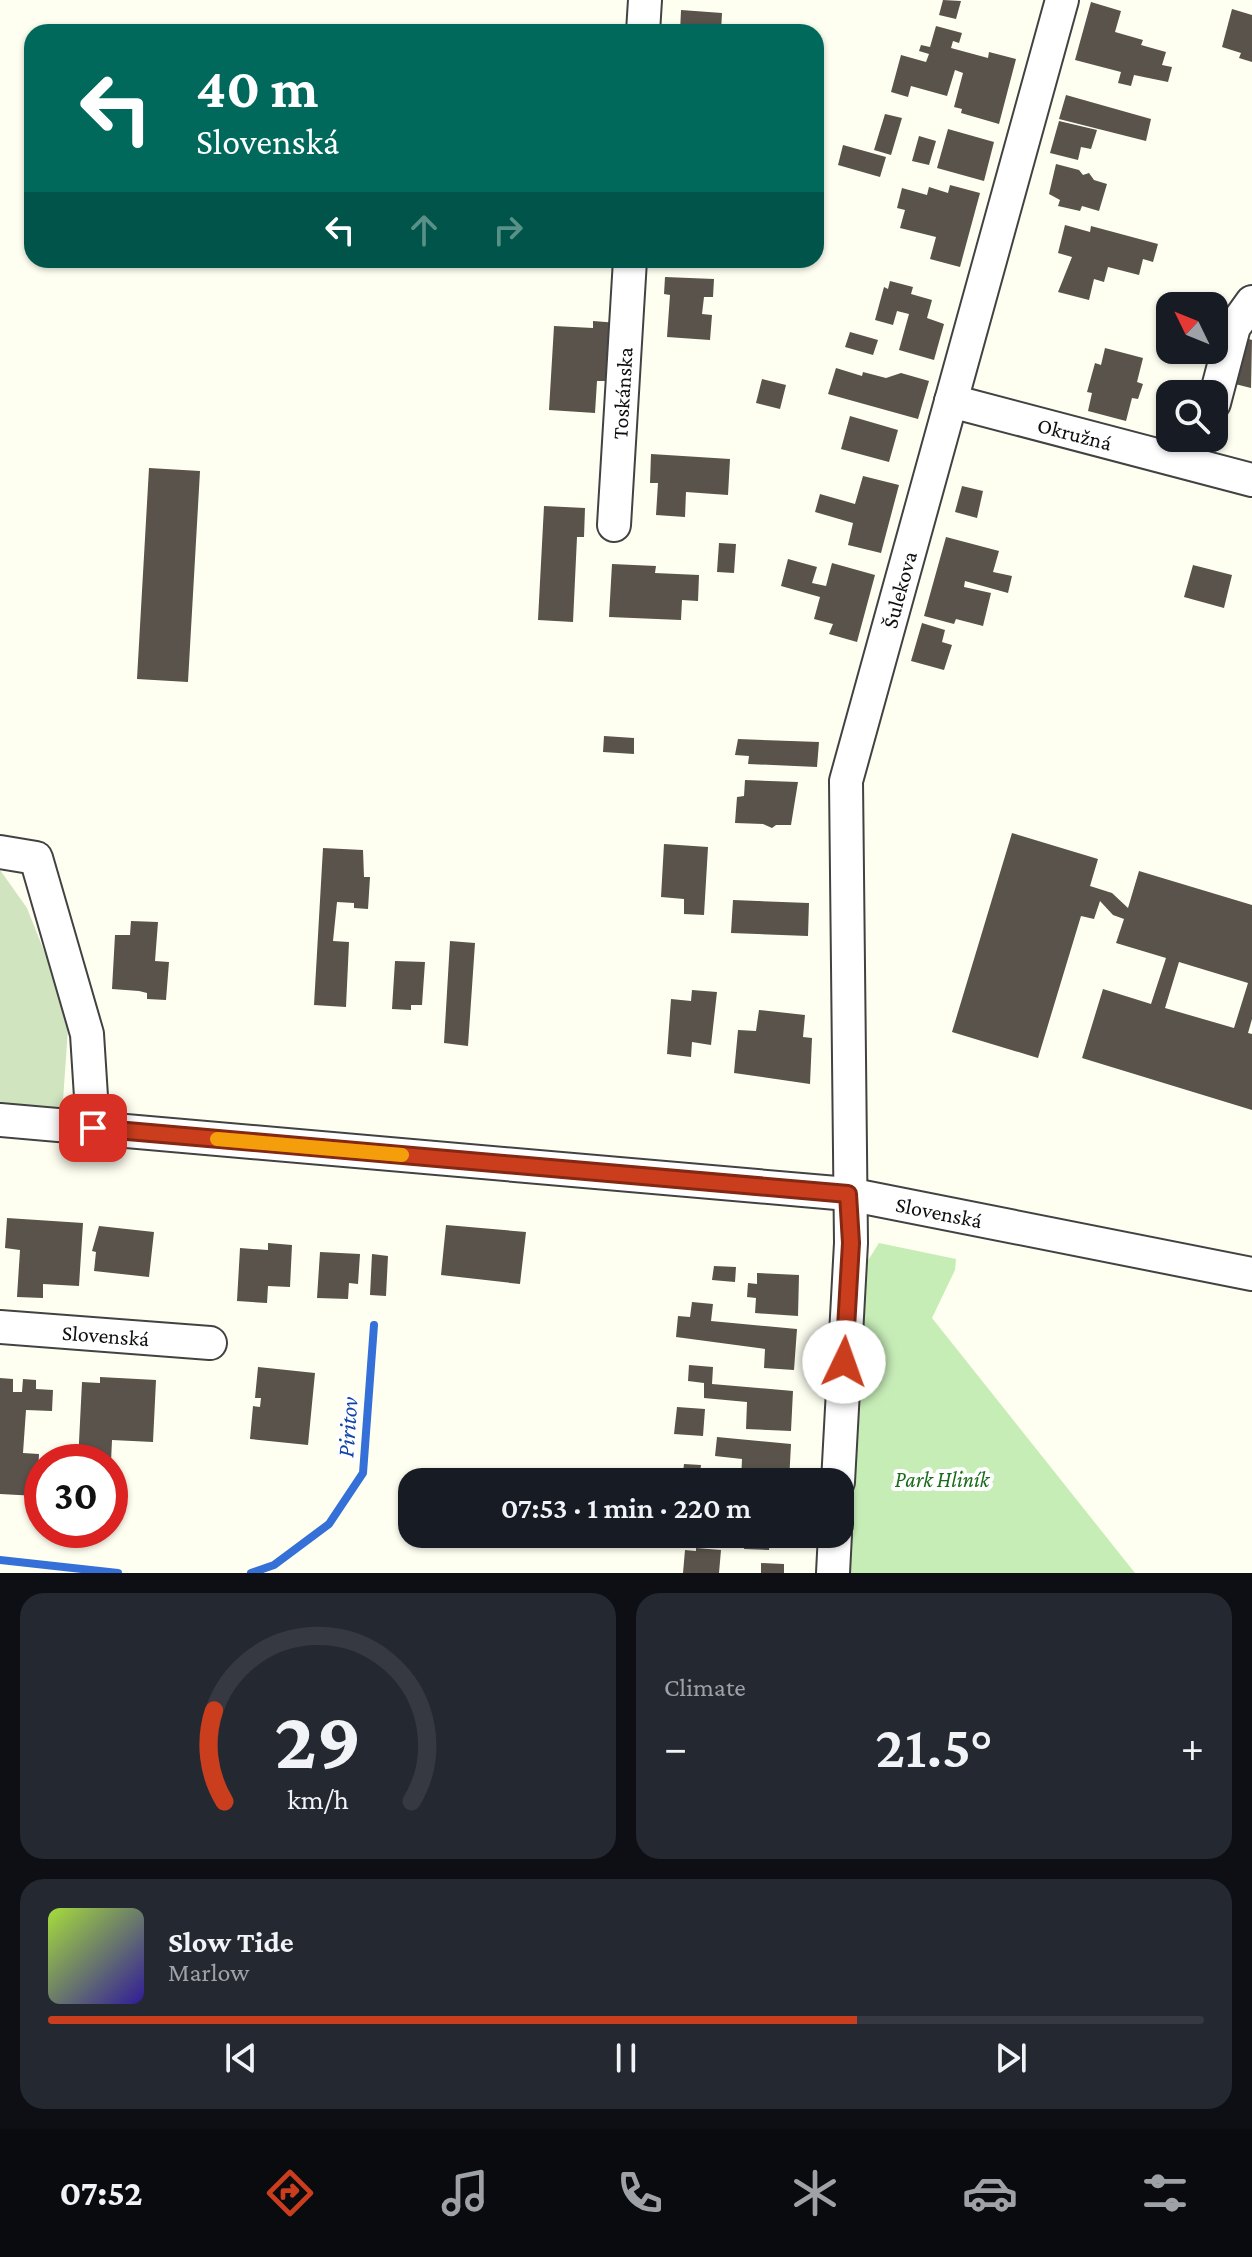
<!DOCTYPE html>
<html lang="en">
<head>
<meta charset="utf-8">
<style>
  :root { --surface:#171b24; --page:#242831; --text:#f1f3f6; --muted:#9ea1a6; --line:#363941; --accent:#ca3d1d }
  body { margin:0; font-family:"Crimson Pro",serif; background:var(--page); color:var(--text); height:100vh; display:flex; flex-direction:column; font-size:30px; white-space:nowrap }
  * { box-sizing:border-box; margin:0 }
  p { font-size:26px; color:var(--muted) }
  .icon { flex:none; width:44px; height:44px; fill:none; stroke:currentColor; stroke-width:2; stroke-linecap:round; stroke-linejoin:round }
  .map { position:relative; height:1573px; overflow:hidden }
  .details { display:flex; flex-direction:column; gap:20px; padding:20px; background:#0d0f14; flex:1 }
  .details>* { flex:none }
  .guide { position:absolute; left:24px; top:24px; width:800px; height:244px; border-radius:24px; box-shadow:0 2px 6px #0004; background:#00695c; color:#fff; overflow:hidden }
  .needle { width:52px; rotate:313deg }
  .buttons { position:absolute; left:1156px; top:292px; display:grid; gap:16px }
  .buttons a { display:grid; place-items:center; width:72px; height:72px; border-radius:16px; background:var(--surface); box-shadow:0 2px 6px #0004; font-size:40px }
  .speed { position:absolute; left:24px; top:1444px; display:flex; gap:16px; font-size:40px; font-weight:700; text-align:center }
  .speed>* { display:grid; place-content:center; width:104px; height:104px; border-radius:50%; background:var(--surface); box-shadow:0 2px 6px #0004; line-height:1 }
  .speed .limit { border:12px solid #d22; background:#fff; color:#111 }
  .pin { position:absolute; display:grid; place-items:center; width:68px; height:68px; color:#fff; margin:-34px; border-radius:16px; box-shadow:0 4px 12px #0006 }
  .me { position:absolute; width:88px; margin:-44px; rotate:3deg; stroke-linejoin:round; filter:drop-shadow(0 0 6px #0008) }
  .turn { display:flex; align-items:center; gap:28px; height:168px; padding:0 40px; font-size:36px }
  .turn .icon { width:104px; height:104px; stroke-width:2.5 }
  .turn b { display:block; font-size:56px; line-height:68px }
  .lanes { display:flex; align-items:center; height:76px; padding:0 40px; background:#0003; justify-content:center; gap:40px; direction:ltr }
  .lanes .off { opacity:.35 }
  .big { font-size:60px; font-weight:600; line-height:1.1 }
  .details .tile { flex:1; display:flex; flex-direction:column; justify-content:center; gap:12px; min-width:0; padding:0 28px; border-radius:24px; background:var(--page) }
  .details .dial { align-items:center; gap:0 }
  .dial svg { height:208px; overflow:visible; fill:none; stroke:var(--line); stroke-width:7; stroke-linecap:round; text-anchor:middle }
  .dial text { fill:var(--text); stroke:none }
  .song { display:flex; align-items:center; gap:24px }
  .cover { width:96px; height:96px; border-radius:12px; background:linear-gradient(135deg,hsl(80 70% 55%),hsl(250 70% 35%)) }
  .played { height:8px; border-radius:4px; background:linear-gradient(90deg,var(--accent) 70%,var(--line) 70%) }
  .keys { display:flex; justify-content:space-around; direction:ltr }
  .heat { display:flex; justify-content:space-between; align-items:center; font-size:44px; direction:ltr }
  .details .tiles { flex:1; display:grid; gap:20px; grid-template-columns:1fr 1fr }
  .tile:last-child { grid-column:span 2 }
  .trip { position:absolute; left:398px; top:1468px; width:456px; height:80px; border-radius:24px; background:var(--surface); box-shadow:0 2px 6px #0004; font-weight:600; line-height:80px; text-align:center }
  .tabs { display:flex; height:128px; justify-content:space-around; align-items:center; background:#090b0e; color:var(--muted) }
  .tabs .icon { width:56px; height:56px }
  .tabs .on { color:var(--accent) }
  .tabs b { font-size:36px; color:var(--text) }
  .map>svg:first-child { display:block }
</style>
</head>
<body>
<div class="map">
<svg width="1252" height="1573" viewBox="0 0 1252 1573">
  <rect width="100%" height="100%" fill="#fefff1"/>
  <path fill="#c7edb7" d="M879 1243 956 1259 955 1270 932 1318 1135 1573H844L860 1273Z"/>
  <path fill="#d0e4c0" d="M0 870 27 908 69 1014 62 1115 0 1109Z"/>
  <g fill="none" stroke-linecap="round" stroke-linejoin="round">
    <path stroke="#3470d7" stroke-width="8" d="M0 1560 118 1573
      M251 1573 274 1565 329 1524 363 1473 374 1325"/>
  </g>
  <path fill="#59534b" fill-rule="evenodd" d="M943 0 961 1 956 19 939 15Z
    M1091 2 1121 11 1115 32 1143 40 1141 45 1166 52 1162 65 1172 67 1168 82 1134 75 1131 86 1118 83 1121 72 1075 60Z
    M1232 9 1252 15V62L1239 58 1241 53 1222 47Z
    M681 10 722 13 721 32H680Z
    M936 26 962 33 959 43 953 41 951 48 988 58 989 52 1016 59 999 124 961 113 962 109 954 107 963 73 955 70 947 96 911 86 908 97 891 92 901 55 926 62 929 54 919 51 921 45 930 47Z
    M1066 95 1151 119 1146 141 1059 119Z
    M885 114 902 118 891 155 874 150Z
    M1059 121 1097 130 1091 149 1081 147 1078 160 1050 153Z
    M948 129 994 142 984 181 937 168Z
    M919 136 936 141 929 165 912 161Z
    M843 145 886 157 880 177 838 165Z
    M1056 164 1079 170 1083 175 1089 173 1094 180 1107 184 1099 211 1082 206 1080 211 1058 206 1060 200 1049 194Z
    M950 185 980 193 960 267 930 259 936 237 900 228 905 210 897 208 902 188 927 195 929 187 948 193Z
    M1065 225 1090 232 1091 226 1158 244 1153 262 1143 259 1139 275 1108 267 1104 282 1094 279 1089 300 1058 292 1072 257 1058 253Z
    M665 277 714 279 713 297H704L702 314 712 315 710 340 667 337 670 295 664 294Z
    M890 281 913 287 911 294 932 300 927 318 944 324 934 360 899 350 909 314 897 311 893 325 875 320 884 287 888 289Z
    M593 321 618 323 614 381H597L595 413 549 410 554 326 593 328Z
    M850 332 878 340 873 355 845 347Z
    M1246 338 1252 340 1251 388 1235 384Z
    M1105 348 1143 358 1137 382 1143 384 1138 399 1132 398 1126 421 1088 411 1092 393 1087 392 1095 363 1101 365Z
    M836 368 862 376 863 372 886 378 901 373 929 381 918 419 828 394Z
    M762 379 786 385 780 409 756 403Z
    M850 416 898 430 889 462 841 449Z
    M651 454 730 459 728 495 686 492 685 517 656 515 658 483H650Z
    M149 468 200 471 188 682 137 679Z
    M863 476 899 485 881 553 848 545 853 523 815 512 820 494 855 504Z
    M962 486 983 491 977 518 955 512Z
    M544 506 585 508 584 537H577L573 622 538 620Z
    M946 537 999 551 993 572 1012 576 1008 593 965 581 964 587 991 593 983 626 956 619 954 624 924 616Z
    M719 543 736 544 734 573 717 572Z
    M788 559 817 567 812 583 826 586 832 563 875 575 857 642 829 634 833 624 814 619 820 597 781 586Z
    M612 564 656 566 655 573 699 575 698 601 682 600 681 620 609 617Z
    M1193 565 1232 575 1224 608 1184 597Z
    M922 623 945 630 942 642 952 645 944 670 911 661Z
    M604 736 634 738V754L603 752Z
    M738 739 819 742 817 767 748 764 749 756 735 755Z
    M745 780 798 782 791 825H776L772 828 763 824 735 823 737 797 744 796Z
    M1012 833 1098 859 1090 886 1112 893 1128 908 1139 871 1252 905V1019L1248 1033 1252 1034V1110L1082 1058 1103 989 1151 1004 1166 958 1116 943 1124 919 1113 915 1100 901 1094 919 1081 916 1038 1058 952 1032ZM1179 962 1248 983 1234 1028 1165 1008Z
    M664 844 708 847 704 915 684 914V899L661 897Z
    M323 848 363 850 364 877H370L368 909 354 908V903L337 902 333 941 349 942 346 1007 314 1005Z
    M733 900 809 903 808 936 731 933Z
    M131 921 158 922 155 961 169 962 166 1000 147 999V993L139 991 112 989 115 935H130Z
    M450 941 475 943 468 1046 444 1043Z
    M395 961 425 962 422 1005H411V1010L392 1009Z
    M692 990 717 992 711 1045 692 1042 691 1057 667 1054 671 999 691 1001Z
    M759 1010 805 1015 803 1037 812 1038 810 1084 734 1073 738 1030 756 1031Z
    M7 1218 83 1223 79 1286 43 1284V1298L17 1297 20 1250 5 1248Z
    M446 1225 526 1232 520 1284 441 1275Z
    M99 1226 154 1232 149 1277 94 1271 96 1252 92 1251Z
    M268 1243 292 1245 290 1287 268 1286 267 1303 237 1301 240 1248 268 1250Z
    M320 1252 360 1254 358 1284 349 1283 348 1299 317 1298Z
    M372 1254 388 1256 386 1296 370 1295Z
    M714 1266 736 1267 735 1282 712 1280Z
    M757 1273 799 1275 798 1316 755 1313 756 1298 747 1297 748 1283 757 1284Z
    M692 1302 713 1304 711 1321 797 1329 794 1370 764 1368 765 1349 676 1337 678 1316 690 1317Z
    M689 1365 713 1367 712 1384 793 1391 791 1431 746 1429 747 1402 704 1398V1383L688 1381Z
    M258 1367 315 1373 308 1445 250 1439 253 1406 260 1407 261 1398H255Z
    M100 1377 156 1380 153 1442 112 1440 111 1462H78L82 1382 100 1383Z
    M0 1378 13 1379V1392H22L23 1379 36 1380V1389L53 1390 52 1411 26 1410 23 1453 39 1454 37 1496 0 1494Z
    M677 1407 705 1409 703 1436 674 1434Z
    M717 1437 791 1444 789 1482 741 1481 742 1459 715 1456Z
    M684 1464 701 1465 700 1473H712L710 1482H682Z
    M745 1534H786L785 1540H770L769 1550 744 1549Z
    M696 1548 721 1550 719 1573H683L685 1550 696 1551Z
    M761 1563 784 1564V1573H761Z"/>
  <g fill="none" stroke-linecap="round" stroke-linejoin="round">
    <defs>
      <g id="minor">
        <path d="M643 32 645 0"/>
        <path id="s1" d="M951 401 1252 480"/>
        <path d="M1214 403 1234 327 1252 302"/>
        <path id="s2" d="M614 525 630 260"/>
        <path d="M0 852 36 858 87 1034 93 1128"/>
        <path id="s3" d="M0 1120 848 1194 1252 1274"/>
        <path id="s4" d="M0 1327 210 1343"/>
        <path id="s5" d="M838 1482 851 1243 846 781 1062 0"/>
        <path d="M833 1573 835 1534"/>
      </g>
    </defs>
    <use href="#minor" stroke="#424242" stroke-width="36"/>
    <use href="#minor" stroke="#fff" stroke-width="32"/>
  </g>
  <g fill="none" stroke-linecap="round" stroke-linejoin="round">
    <defs>
      <path id="route" d="M93 1128 848 1194 851 1243 844 1362"/>
    </defs>
    <use href="#route" stroke="#832813" stroke-width="20"/>
    <use href="#route" stroke="#ca3d1d" stroke-width="14"/>
    <path stroke="#f59e0b" stroke-width="14" d="M217 1139 402 1155"/>
  </g>
  <g text-anchor="middle" dominant-baseline="central" stroke-width="8" stroke-linejoin="round" paint-order="stroke">
    <g font-size="22" fill="#0f0f0f" stroke="#fff">
      <text stroke="none"><textPath href="#s2" startOffset="132">Toskánska</textPath></text>
      <text stroke="none"><textPath href="#s1" startOffset="128">Okružná</textPath></text>
      <text stroke="none"><textPath href="#s5" startOffset="900">Šulekova</textPath></text>
      <text stroke="none"><textPath href="#s3" startOffset="944">Slovenská</textPath></text>
      <text stroke="none"><textPath href="#s4" startOffset="106">Slovenská</textPath></text>
    </g>
    <g font-size="22" font-style="italic" fill="#1a6c1c" stroke="#fff">
      <text x="942" y="1479">Park Hliník</text>
    </g>
    <g font-size="24" font-style="italic" fill="#0f42ab" stroke="#fff">
      <text transform="translate(347 1427) rotate(-86)">Piritov</text>
    </g>
  </g>
</svg>
<div class="buttons">
<a><svg class="needle" viewBox="-14 -14 28 28"><path d="M0-13l5 13h-10z" fill="#e53935"/><path d="M0 13l5-13h-10z" fill="#9ea1a6"/></svg></a>
<a><svg class="icon" aria-label="search" viewBox="0 0 24 24"><circle cx="10" cy="10" r="6"/><path d="M15 15l6 6"/></svg></a>
</div>
<div class="speed"><div class="limit">30</div></div>
<div class="pin" style="left:93px;top:1128px;background:#d93025"><svg class="icon" aria-label="arrive" viewBox="0 0 24 24"><path d="M6 21V4h12l-3 4 3 4H6"/></svg></div>
<svg class="me" style="left:844px;top:1362px" viewBox="-20 -20 40 40"><circle r="19" fill="#fff"/><path d="M0-13L10 11 0 6-10 11z" fill="#ca3d1d"/></svg>
<div class="trip">07:53 · 1 min · 220 m</div>
<div class="guide">
<div class="turn"><svg class="icon" aria-label="left" viewBox="0 0 24 24"><path d="M17 20v-9H6M10 6l-5 5 5 5"/></svg><div><b>40 m</b>Slovenská</div></div>
<div class="lanes"><svg class="icon" aria-label="left" viewBox="0 0 24 24"><path d="M17 20v-9H6M10 6l-5 5 5 5"/></svg><svg class="icon off" aria-label="ahead" viewBox="0 0 24 24"><path d="M12 20V5M6 11l6-6 6 6"/></svg><svg class="icon off" aria-label="right" viewBox="0 0 24 24"><path d="M7 20v-9h11M14 6l5 5-5 5"/></svg></div>
</div>
</div>
<section class="details">
<div class="tiles">
<div class="tile dial"><svg viewBox="0 0 100 80">
<path d="M14 69A42 42 0 1 1 86 69"/>
<path d="M14 69A42 42 0 0 1 10 34" stroke="#ca3d1d"/>
<text x="50" y="56" font-size="32" font-weight="700">29</text>
<text x="50" y="72" font-size="11">km/h</text>
</svg></div>
<div class="tile"><p>Climate</p>
<div class="heat"><a>−</a><b class="big">21.5°</b><a>+</a></div>
</div>
<div class="tile">
<div class="song"><i class="cover"></i><div><b>Slow Tide</b><p>Marlow</p></div></div>
<div class="played"></div>
<div class="keys"><svg class="icon" aria-label="previous" viewBox="0 0 24 24"><path d="M18 5L8 12l10 7zM5 5v14"/></svg><svg class="icon" aria-label="pause" viewBox="0 0 24 24"><path d="M8 5v14M16 5v14"/></svg><svg class="icon" aria-label="next" viewBox="0 0 24 24"><path d="M6 5l10 7-10 7zM19 5v14"/></svg></div>
</div>
</div>
</section>
<nav class="tabs">
<b>07:52</b>
<svg class="icon on" aria-label="directions" viewBox="0 0 24 24"><path d="M12 3l9 9-9 9-9-9zM9 14v-3h6M13 9l2 2-2 2"/></svg>
<svg class="icon" aria-label="music" viewBox="0 0 24 24"><path d="M9 18V5l10-2v13"/><circle cx="6" cy="18" r="3"/><circle cx="16" cy="16" r="3"/></svg>
<svg class="icon" aria-label="phone" viewBox="0 0 24 24"><path d="M5 4h4l2 5-3 2q2 4 5 5l2-3 5 2v4C11 20 4 13 5 4z"/></svg>
<svg class="icon" aria-label="climate" viewBox="0 0 24 24"><path d="M12 3v18M4 7l16 10M4 17L20 7"/></svg>
<svg class="icon" aria-label="car" viewBox="0 0 24 24"><path d="M5 17H2v-5l4-1 3-4h7l3 4 3 1v5h-3M9 17h6M6 11h13"/><circle cx="7" cy="17" r="2"/><circle cx="17" cy="17" r="2"/></svg>
<svg class="icon" aria-label="filters" viewBox="0 0 24 24"><path d="M4 7h16M4 17h16"/><circle cx="9" cy="7" r="2"/><circle cx="15" cy="17" r="2"/></svg>
</nav>
</body>
</html>
